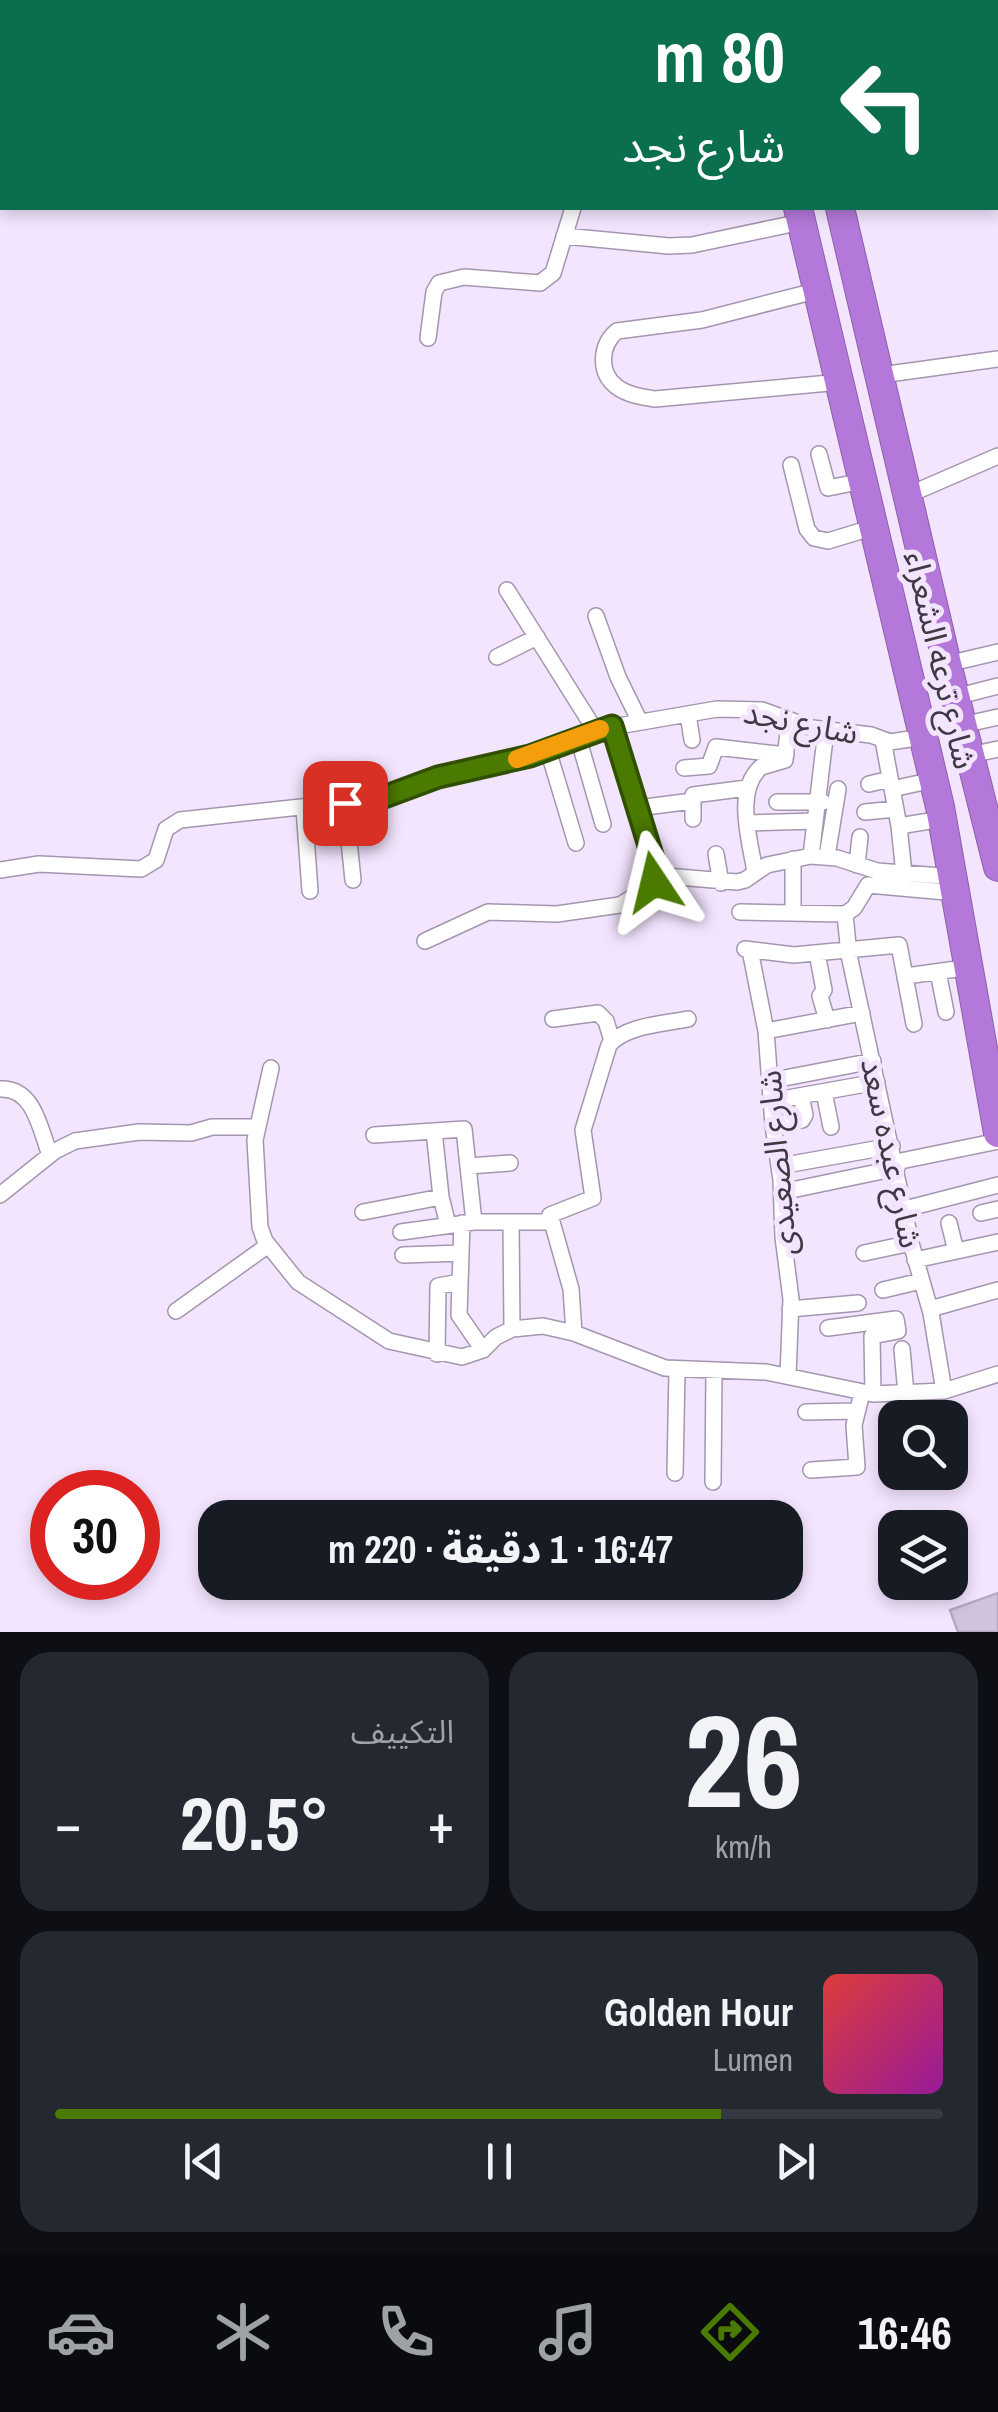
<!DOCTYPE html>
<html lang="ar">
<head>
<meta charset="utf-8">
<style>
  :root { --surface:#171b24; --page:#242831; --text:#f1f3f6; --muted:#9ea1a6; --line:#363941; --accent:#4b7a00 }
  body { margin:0; font-family:"Archivo Narrow","Noto Sans Arabic",sans-serif; background:var(--page); color:var(--text); direction:rtl; height:100vh; display:flex; flex-direction:column; font-size:38px; white-space:nowrap }
  * { box-sizing:border-box; margin:0 }
  p { font-size:32px; color:var(--muted) }
  .icon { flex:none; width:55px; height:55px; fill:none; stroke:currentColor; stroke-width:2; stroke-linecap:round; stroke-linejoin:round }
  .map { position:relative; height:1632px; overflow:hidden; direction:ltr }
  .panel { display:flex; flex-direction:column; gap:20px; padding:20px; background:#0d0f14; flex:1 }
  .panel>* { flex:none }
  .guide { position:absolute; left:0px; top:0px; width:1000px; height:210px; box-shadow:0 5px 15px #0003; direction:rtl; background:#0b6e4f; color:#fff; overflow:hidden }
  .controls { position:absolute; left:878px; top:1400px; display:grid; gap:20px }
  .controls a { display:grid; place-items:center; width:90px; height:90px; border-radius:20px; background:var(--surface); box-shadow:0 5px 15px #0003; font-size:50px }
  .speed { position:absolute; left:30px; top:1470px; display:flex; gap:20px; font-size:50px; font-weight:700; text-align:center }
  .speed>* { display:grid; place-content:center; width:130px; height:130px; border-radius:50%; background:var(--surface); box-shadow:0 5px 15px #0003; line-height:1 }
  .speed .limit { border:15px solid #d22; background:#fff; color:#111 }
  .pin { position:absolute; display:grid; place-items:center; width:85px; height:85px; color:#fff; margin:-42px; border-radius:20px; box-shadow:0 5px 15px #0006 }
  .me { position:absolute; width:110px; margin:-55px; rotate:350deg; stroke-linejoin:round; filter:drop-shadow(0 0 8px #0008) }
  .turn { display:flex; align-items:center; gap:35px; height:210px; padding:0 50px; font-size:45px }
  .turn .icon { width:130px; height:130px; stroke-width:2.5 }
  .turn b { display:block; font-size:70px; line-height:85px }
  .big { font-size:75px; font-weight:800; line-height:1.1 }
  .panel .tile { flex:1; display:flex; flex-direction:column; justify-content:center; gap:15px; min-width:0; padding:0 35px; border-radius:30px; background:var(--page) }
  .panel .dial { align-items:center; gap:0 }
  .dial b { font-size:130px; line-height:1 }
  .song { display:flex; align-items:center; gap:30px }
  .cover { width:120px; height:120px; border-radius:15px; background:linear-gradient(135deg,hsl(0 70% 55%),hsl(300 70% 35%)) }
  .played { height:10px; border-radius:5px; background:linear-gradient(90deg,var(--accent) 75%,var(--line) 75%) }
  .keys { display:flex; justify-content:space-around; direction:ltr }
  .heat { display:flex; justify-content:space-between; align-items:center; font-size:55px; direction:ltr }
  .panel .tiles { flex:1; display:grid; gap:20px; grid-template-columns:1fr 1fr }
  .tile:last-child { grid-column:span 2 }
  .trip { position:absolute; left:198px; top:1500px; width:605px; height:100px; border-radius:30px; background:var(--surface); box-shadow:0 5px 15px #0003; font-weight:800; line-height:100px; text-align:center; direction:rtl }
  .tab-bar { display:flex; height:160px; justify-content:space-around; align-items:center; background:#090b0e; color:var(--muted) }
  .tab-bar .icon { width:70px; height:70px }
  .tab-bar .active { color:var(--accent) }
  .tab-bar b { font-size:45px; color:var(--text) }
  .map>svg:first-child { display:block }
</style>
</head>
<body>
<div class="map">
<svg width="998" height="1632" viewBox="0 0 998 1632">
  <rect width="100%" height="100%" fill="#f4e5ff"/>
  <path fill="#d1c3dc" stroke="#b7a9c1" stroke-width="2.5" d="M998 1593V1632H958L950 1610Z"/>
  <g fill="none" stroke-linecap="round" stroke-linejoin="round">
    <defs>
      <path id="street" d="M582 0 583 2
        M543 2 556 0
        M998 142V143
        M564 236 669 246 692 245 801 222
        M819 290 702 320 617 331C600 345 598 373 617 387 628 395 642 397 655 399L840 382
        M428 338 434 292 439 283 464 277 540 283 553 273 573 208
        M881 375 998 359
        M819 454 828 488 863 481
        M791 465 807 529 814 538 828 541 874 527
        M908 495 998 456
        M507 590 595 730
        M596 616 618 677 640 722
        M497 657 537 637
        M947 664 998 652
        M955 697 998 686
        M688 714 692 740
        M962 725 998 717
        M612 726 659 878
        M578 737 603 824
        M883 740 899 826 904 874
        M548 750 576 843
        M970 755 998 749
        M684 768 709 766 716 747 786 755
        M869 784 890 779
        M892 789 933 780
        M777 802H823
        M345 803 353 880
        M304 808 310 891
        M638 808 692 801
        M865 812 896 809
        M693 819V795L747 788
        M748 823 815 821
        M899 826 942 819
        M716 854 721 883
        M811 856 826 730
        M827 856 838 789
        M857 865 860 837
        M0 870 39 864 141 869 156 860 166 829 180 820 375 799 438 777 530 756 595 730 717 709 762 710 812 728 871 735 890 742 923 737
        M755 872C750 840 734 791 761 767L785 760 789 721
        M740 912 845 914 854 908 868 885 957 893
        M793 913V859
        M845 914 849 955 911 1243 931 1313 944 1391
        M425 941 488 912 557 914 620 905 666 876 737 882 745 880 767 865 811 856 837 858 877 871 954 877
        M745 949 794 955 899 945 914 1024
        M750 950 766 1031 773 1125 781 1180 783 1237 791 1299 788 1376
        M817 953 824 990 820 996 827 1020
        M938 972 946 1012
        M906 976 971 967
        M553 1019 598 1013 606 1021 612 1041
        M766 1031 862 1013
        M271 1068 255 1140 260 1227 265 1241 298 1282 389 1341 462 1357 483 1350 496 1337 512 1329 543 1326 574 1333 665 1368 766 1372 873 1394 944 1391 998 1374
        M769 1081 873 1061
        M0 1089C34 1087 40 1129 50 1155
        M824 1092 831 1127
        M771 1101 877 1082
        M773 1125 802 1120 805 1115 801 1096
        M434 1131 441 1197 448 1225
        M374 1135 464 1129 474 1222
        M896 1162 998 1141
        M469 1166 510 1163
        M780 1166 892 1146
        M782 1192 897 1168
        M0 1195 55 1151 75 1141 139 1132 191 1133 212 1127H256
        M905 1209 998 1185
        M363 1212 441 1197
        M981 1213 998 1209
        M511 1222 512 1329
        M462 1223 459 1315 483 1350
        M949 1223 956 1251
        M401 1232 474 1222H551
        M864 1253 911 1243
        M403 1255 461 1253
        M915 1260 998 1242
        M883 1290 921 1281
        M790 1309 858 1303
        M930 1309 998 1290
        M176 1311 267 1246
        M828 1328 896 1319 898 1331 872 1336 873 1394
        M574 1333 571 1289 550 1215 593 1198 583 1130 609 1045C626 1025 664 1024 688 1019
        M902 1349 906 1394
        M437 1354 438 1286 460 1282
        M806 1412 856 1411
        M811 1470 857 1467 854 1425 862 1393
        M675 1473 677 1370
        M713 1482 714 1371"/>
      <path id="highway" d="M741 0V2
        M784 0 785 2
        M798 208 940 807 998 1133
        M840 208 947 664 998 867"/>
    </defs>
    <use href="#street" stroke="#a496ae" stroke-width="18"/>
    <use href="#highway" stroke="#8b62a5" stroke-width="30"/>
    <use href="#street" stroke="#fff" stroke-width="15"/>
    <use href="#highway" stroke="#b478da" stroke-width="28"/>
  </g>
  <g fill="none" stroke-linecap="round" stroke-linejoin="round">
    <defs>
      <path id="route" d="M345 803 384 797 438 777 530 756 612 726 659 878 654 882"/>
    </defs>
    <use href="#route" stroke="#314f00" stroke-width="25"/>
    <use href="#route" stroke="#4b7a00" stroke-width="18"/>
    <path stroke="#f59e0b" stroke-width="18" d="M517 759 600 729"/>
  </g>
  <g text-anchor="middle" dominant-baseline="central" stroke-width="10" stroke-linejoin="round" paint-order="stroke">
    <g font-size="32" fill="#3f3943" stroke="#f4e5ff">
      <text transform="translate(941 660) rotate(77)">شارع ترعه الشعراء</text>
      <text transform="translate(801 722) rotate(11)">شارع نجد</text>
      <text transform="translate(892 1153) rotate(78)">شارع عبده سعد</text>
      <text transform="translate(777 1163) rotate(-95)">شارع الصعيدى</text>
    </g>
  </g>
</svg>
<div class="controls">
<a><svg class="icon" aria-label="search" viewBox="0 0 24 24"><circle cx="10" cy="10" r="6"/><path d="M15 15l6 6"/></svg></a>
<a><svg class="icon" aria-label="layers" viewBox="0 0 24 24"><path d="M12 4l9 5-9 5-9-5zM3 14l9 5 9-5"/></svg></a>
</div>
<div class="speed"><div class="limit">30</div></div>
<div class="pin" style="left:345px;top:803px;background:#d93025"><svg class="icon" aria-label="arrive" viewBox="0 0 24 24"><path d="M6 21V4h12l-3 4 3 4H6"/></svg></div>
<svg class="me" style="left:654px;top:882px" viewBox="-20 -20 40 40"><path d="M0-17L14 15 0 8-14 15z" fill="#4b7a00" stroke="#fff" stroke-width="4"/></svg>
<div class="trip">16:47 · 1 دقيقة · 220 m</div>
<div class="guide">
<div class="turn"><svg class="icon" aria-label="left" viewBox="0 0 24 24"><path d="M17 20v-9H6M10 6l-5 5 5 5"/></svg><div><b>80 m</b>شارع نجد</div></div>
</div>
</div>
<section class="panel">
<div class="tiles">
<div class="tile dial"><b>26</b><p>km/h</p></div>
<div class="tile"><p>التكييف</p>
<div class="heat"><a>−</a><b class="big">20.5°</b><a>+</a></div>
</div>
<div class="tile">
<div class="song"><i class="cover"></i><div><b>Golden Hour</b><p>Lumen</p></div></div>
<div class="played"></div>
<div class="keys"><svg class="icon" aria-label="previous" viewBox="0 0 24 24"><path d="M18 5L8 12l10 7zM5 5v14"/></svg><svg class="icon" aria-label="pause" viewBox="0 0 24 24"><path d="M8 5v14M16 5v14"/></svg><svg class="icon" aria-label="next" viewBox="0 0 24 24"><path d="M6 5l10 7-10 7zM19 5v14"/></svg></div>
</div>
</div>
</section>
<nav class="tab-bar">
<b>16:46</b>
<svg class="icon active" aria-label="directions" viewBox="0 0 24 24"><path d="M12 3l9 9-9 9-9-9zM9 14v-3h6M13 9l2 2-2 2"/></svg>
<svg class="icon" aria-label="music" viewBox="0 0 24 24"><path d="M9 18V5l10-2v13"/><circle cx="6" cy="18" r="3"/><circle cx="16" cy="16" r="3"/></svg>
<svg class="icon" aria-label="phone" viewBox="0 0 24 24"><path d="M5 4h4l2 5-3 2q2 4 5 5l2-3 5 2v4C11 20 4 13 5 4z"/></svg>
<svg class="icon" aria-label="climate" viewBox="0 0 24 24"><path d="M12 3v18M4 7l16 10M4 17L20 7"/></svg>
<svg class="icon" aria-label="car" viewBox="0 0 24 24"><path d="M5 17H2v-5l4-1 3-4h7l3 4 3 1v5h-3M9 17h6M6 11h13"/><circle cx="7" cy="17" r="2"/><circle cx="17" cy="17" r="2"/></svg>
</nav>
</body>
</html>
